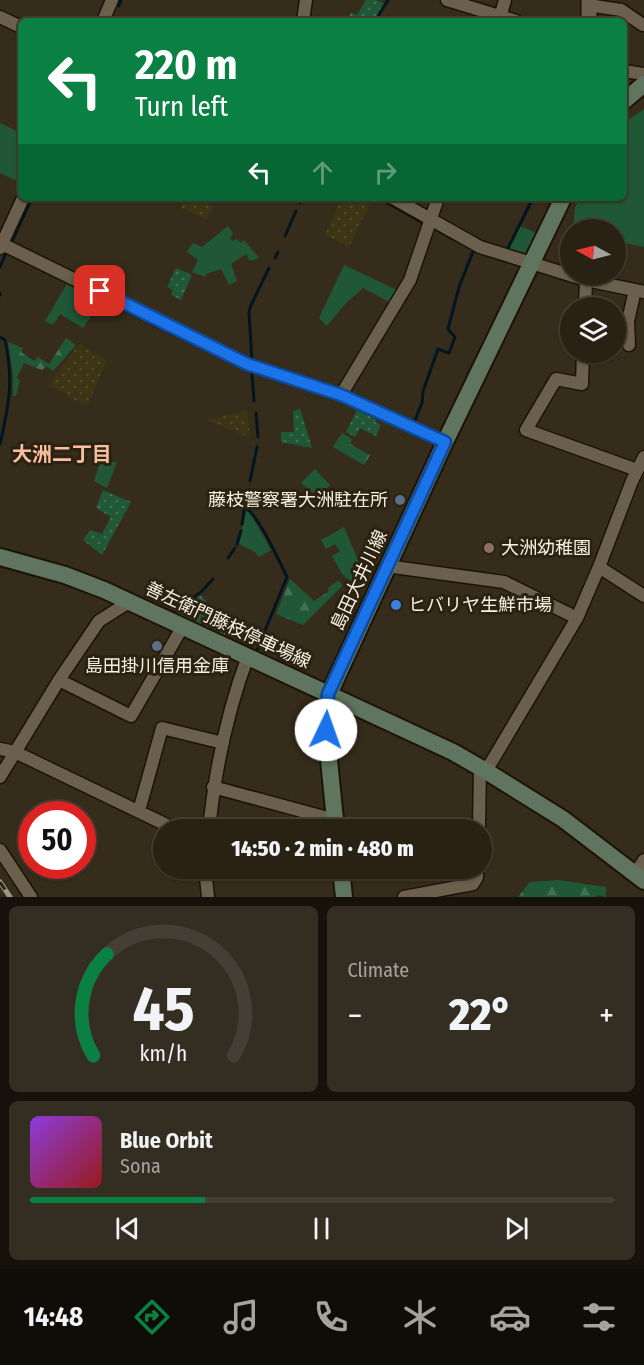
<!DOCTYPE html>
<html lang="en">
<head>
<meta charset="utf-8">
<style>
  :root { --surface:#282114; --page:#342e22; --text:#f1f3f6; --muted:#a5a3a0; --line:#443e34; --accent:#0b8043 }
  body { margin:0; font-family:"Fira Sans Condensed","Noto Sans JP",sans-serif; background:var(--page); color:var(--text); height:100vh; display:flex; flex-direction:column; font-size:22px; white-space:nowrap }
  * { box-sizing:border-box; margin:0 }
  p { font-size:20px; color:var(--muted) }
  .icon { flex:none; width:33px; height:33px; fill:none; stroke:currentColor; stroke-width:2; stroke-linecap:round; stroke-linejoin:round }
  .map { position:relative; height:897px; overflow:hidden }
  .side { display:flex; flex-direction:column; gap:9px; padding:9px; background:#16120b; flex:1 }
  .side>* { flex:none }
  .top-card { position:absolute; left:18px; top:18px; width:609px; height:183px; border-radius:9px; box-shadow:0 2px 4px #0004,0 0 0 2px var(--line); background:#0b8043; color:#fff; overflow:hidden }
  .needle { width:39px; rotate:277deg }
  .buttons { position:absolute; left:560px; top:219px; display:grid; gap:12px }
  .buttons a { display:grid; place-items:center; width:66px; height:66px; border-radius:50%; background:var(--surface); box-shadow:0 2px 4px #0004,0 0 0 2px var(--line); font-size:30px }
  .speed { position:absolute; left:18px; top:801px; display:flex; gap:12px; font-size:30px; font-weight:700; text-align:center }
  .speed>* { display:grid; place-content:center; width:78px; height:78px; border-radius:50%; background:var(--surface); box-shadow:0 2px 4px #0004,0 0 0 2px var(--line); line-height:1 }
  .speed .limit { border:9px solid #d22; background:#fff; color:#111 }
  .pin { position:absolute; display:grid; place-items:center; width:51px; height:51px; color:#fff; margin:-26px; border-radius:12px; box-shadow:0 3px 9px #0006 }
  .me { position:absolute; width:66px; margin:-33px; rotate:3deg; stroke-linejoin:round; filter:drop-shadow(0 0 4px #0008) }
  .turn { display:flex; align-items:center; gap:21px; height:126px; padding:0 18px; font-size:27px }
  .turn .icon { width:78px; height:78px; stroke-width:2.5 }
  .turn b { display:block; font-size:42px; line-height:51px }
  .lanes { display:flex; align-items:center; height:57px; padding:0 18px; background:#0003; justify-content:center; gap:30px; direction:ltr }
  .lanes .off { opacity:.35 }
  .big { font-size:45px; font-weight:800; line-height:1.1 }
  .side .widget { flex:1; display:flex; flex-direction:column; justify-content:center; gap:9px; min-width:0; padding:0 21px; border-radius:9px; background:var(--page) }
  .side .dial { align-items:center; gap:0 }
  .dial svg { height:156px; overflow:visible; fill:none; stroke:var(--line); stroke-width:7; stroke-linecap:round; text-anchor:middle }
  .dial text { fill:var(--text); stroke:none }
  .song { display:flex; align-items:center; gap:18px }
  .cover { width:72px; height:72px; border-radius:9px; background:linear-gradient(135deg,hsl(270 70% 55%),hsl(0 70% 35%)) }
  .played { height:6px; border-radius:3px; background:linear-gradient(90deg,var(--accent) 30%,var(--line) 30%) }
  .keys { display:flex; justify-content:space-around; direction:ltr }
  .heat { display:flex; justify-content:space-between; align-items:center; font-size:33px; direction:ltr }
  .side .tiles { flex:1; display:grid; gap:9px; grid-template-columns:1fr 1fr }
  .widget:last-child { grid-column:span 2 }
  .trip { position:absolute; left:153px; top:819px; width:339px; height:60px; border-radius:30px; background:var(--surface); box-shadow:0 2px 4px #0004,0 0 0 2px var(--line); font-weight:800; line-height:60px; text-align:center }
  .tab-bar { display:flex; height:96px; justify-content:space-around; align-items:center; background:#100d08; color:var(--muted) }
  .tab-bar .icon { width:42px; height:42px }
  .tab-bar .on { color:var(--accent) }
  .tab-bar b { font-size:27px; color:var(--text) }
  .map>svg:first-child { display:block }
</style>
</head>
<body>
<div class="map">
<svg width="644" height="897" viewBox="0 0 644 897">
  <defs>
    <pattern id="forest-firs" width="22" height="20" patternUnits="userSpaceOnUse" patternTransform="scale(1.5)"><rect width="22" height="20" fill="#205837"/><path d="M5 1l3.5 6h-7zM16 11l3.5 6h-7z" fill="#417054"/></pattern>
    <pattern id="sand-dots" width="8" height="8" patternUnits="userSpaceOnUse" patternTransform="scale(1.5)"><rect width="8" height="8" fill="#3d3414"/><path d="M2 2h.1M6 6h.1" fill="none" stroke="#50482b" stroke-width="1.8" stroke-linecap="round"/></pattern>
    <pattern id="garden-dots" width="8" height="8" patternUnits="userSpaceOnUse" patternTransform="scale(1.5)"><rect width="8" height="8" fill="#205837"/><path d="M2 2h.1M6 6h.1" fill="none" stroke="#417054" stroke-width="1.8" stroke-linecap="round"/></pattern>
  </defs>
  <rect width="100%" height="100%" fill="#362c1b"/>
  <path fill="#205837" d="M644 109V247L615 241V230L573 229 575 207 580 198H624V123Z
    M0 123 21 133V183L0 173Z
    M228 226 233 233 230 238 233 241 237 239 241 243 244 240 259 258 250 261 246 254 231 264 237 281 229 285 221 269 206 274 205 277 192 272 198 260 187 252 193 243 202 247Z
    M520 226 536 233 524 256 508 251Z
    M344 265 399 291 391 303 363 288 346 303 327 326 319 318Z
    M68 282 103 299 83 328 60 314 53 325 45 321Z
    M100 462H117L107 488 94 481Z
    M315 469 330 485 318 497 301 483Z
    M249 511 271 550 259 557 255 552 239 544 246 512Z
    M344 527 358 560 362 575 352 582 342 574 332 556 340 551 335 544 326 549 321 540Z"/>
  <path fill="url(#forest-firs)" d="M66 338 76 345 53 371 47 366 42 370 24 363 17 378 20 380 16 396H13V374L8 342 23 348 21 352 34 361 38 357 49 364Z
    M342 433 352 439 350 444 370 455 364 465 333 447Z
    M290 579 314 601 329 591 328 588 338 581 343 585 303 625 276 614Z
    M558 880 606 887V897L599 895 595 897H518L530 882Z"/>
  <path fill="url(#sand-dots)" d="M185 198H207L214 207 206 219 181 208Z
    M342 198H367L372 200 349 247 325 235Z
    M79 344 107 360 88 404 85 406 49 385Z
    M247 411 250 438 207 420Z"/>
  <path fill="url(#garden-dots)" d="M366 0H376L384 3 374 21H347L351 13 357 15Z
    M176 268 192 275 181 300 171 295 173 290 167 287Z
    M359 406 378 416 375 422 381 425 376 436 360 428 355 437 346 432Z
    M300 409 312 448 281 442V432H294L293 411Z
    M103 490 131 502 102 555 83 540 90 530 102 534 111 517 96 508Z
    M200 595 206 601 203 605 220 617 218 623 227 630 225 636 175 612Z"/>
  <g fill="none" stroke-linecap="round" stroke-linejoin="round">
    <path stroke="#02161f" stroke-width="3" d="M119 6 121 0
      M375 21 388 0
      M379 198 423 223
      M300 203 302 198
      M435 229 455 240
      M285 236 296 211
      M12 241 32 198
      M507 250 533 198
      M275 258 278 252
      M0 267 6 253
      M0 293V295
      M0 337 5 340C14 381 9 404 0 444
      M252 361 249 312 251 305 269 268
      M252 374 254 401
      M256 413 258 437
      M415 420 422 403 423 391 438 349 449 353 455 337 448 329 459 287 474 249 471 248
      M250 481 257 447
      M247 496 248 490
      M245 507C260 518 278 559 287 577L257 650
      M242 524 245 505
      M237 544 241 531
      M228 558 235 548
      M174 612 201 592 213 579"/>
    <defs>
      <path id="minor" d="M447 0 516 21
        M588 5 621 10 643 25
        M0 17 21 27
        M103 21 112 0
        M303 21 306 0
        M499 21 505 0
        M624 71 644 74
        M393 198 480 247 586 280 644 292
        M0 243 247 364 341 395 445 442
        M0 248 23 198
        M585 308 586 280
        M629 345 628 321 635 290
        M583 352 582 384 556 379 526 430 637 470
        M341 395 410 280 438 198
        M386 566 504 582 577 618
        M599 567 644 596
        M59 680 131 716 183 626
        M0 749 15 752 177 830
        M486 771 577 618 599 567 632 481 644 457
        M0 777 59 680 99 621 129 602
        M213 787 335 820
        M139 811 162 728 223 743
        M209 830C215 770 227 712 248 656
        M476 830 479 826 480 767
        M0 850 31 897
        M205 868 208 897
        M635 874 644 860
        M404 897 473 884 477 877V868"/>
      <path id="tertiary" d="M589 0V21"/>
      <path id="secondary" d="M624 101 644 84
        M0 557 65 575 104 590 453 752 486 771 563 819 644 881
        M336 830 326 730 329 694 445 442 563 198
        M341 868 344 897"/>
    </defs>
    <use href="#minor" stroke="#1d1405" stroke-width="15"/>
    <use href="#tertiary" stroke="#1d1405" stroke-width="18"/>
    <use href="#secondary" stroke="#1d1405" stroke-width="20"/>
    <use href="#minor" stroke="#6b604e" stroke-width="12"/>
    <use href="#tertiary" stroke="#6b604e" stroke-width="15"/>
    <use href="#secondary" stroke="#607560" stroke-width="16"/>
    <defs>
      <path id="rail" d="M0 882 10 897"/>
    </defs>
    <use href="#rail" stroke="#9e9587" stroke-width="5"/>
    <use href="#rail" stroke="#2c2211" stroke-width="3" stroke-dasharray="9" stroke-linecap="butt"/>
  </g>
  <g fill="none" stroke-linecap="round" stroke-linejoin="round">
    <defs>
      <path id="route" d="M100 291 247 364 341 395 445 442 328 694 326 730"/>
    </defs>
    <use href="#route" stroke="#114b97" stroke-width="15"/>
    <use href="#route" stroke="#1a73e8" stroke-width="10"/>
  </g>
  <g fill="#5c6f8a" stroke="#2c2211" stroke-width="2">
    <circle cx="400" cy="500" r="6"/>
    <circle cx="157" cy="646" r="6"/>
  </g>
  <circle fill="#8d6e63" stroke="#2c2211" stroke-width="2" cx="489" cy="548" r="6"/>
  <circle fill="#3f7fe0" stroke="#2c2211" stroke-width="2" cx="396" cy="605" r="6"/>
  <g text-anchor="middle" dominant-baseline="central" stroke-width="6" stroke-linejoin="round" paint-order="stroke">
    <g font-size="18" fill="#f7f0e5" stroke="#2c2211" text-anchor="start">
      <text x="388" y="500" text-anchor="end">藤枝警察署大洲駐在所</text>
      <text x="501" y="548">大洲幼稚園</text>
      <text x="408" y="605">ヒバリヤ生鮮市場</text>
      <text x="157" y="666" text-anchor="middle">島田掛川信用金庫</text>
    </g>
    <g font-size="18" fill="#f7f0e5" stroke="#2c2211">
      <text transform="translate(359 580) rotate(-65)">島田大井川線</text>
      <text transform="translate(228 625) rotate(25)">善左衛門藤枝停車場線</text>
    </g>
    <g font-size="20" font-weight="bold" fill="#f9bf9e" stroke="#2c2211">
      <text x="62" y="454">大洲二丁目</text>
    </g>
  </g>
</svg>
<div class="buttons">
<a><svg class="needle" viewBox="-14 -14 28 28"><path d="M0-13l5 13h-10z" fill="#e53935"/><path d="M0 13l5-13h-10z" fill="#a5a3a0"/></svg></a>
<a><svg class="icon" aria-label="layers" viewBox="0 0 24 24"><path d="M12 4l9 5-9 5-9-5zM3 14l9 5 9-5"/></svg></a>
</div>
<div class="speed"><div class="limit">50</div></div>
<div class="pin" style="left:100px;top:291px;background:#d93025"><svg class="icon" aria-label="arrive" viewBox="0 0 24 24"><path d="M6 21V4h12l-3 4 3 4H6"/></svg></div>
<svg class="me" style="left:326px;top:730px" viewBox="-20 -20 40 40"><circle r="19" fill="#fff"/><path d="M0-13L10 11 0 6-10 11z" fill="#1a73e8"/></svg>
<div class="trip">14:50 · 2 min · 480 m</div>
<div class="top-card">
<div class="turn"><svg class="icon" aria-label="left" viewBox="0 0 24 24"><path d="M17 20v-9H6M10 6l-5 5 5 5"/></svg><div><b>220 m</b>Turn left</div></div>
<div class="lanes"><svg class="icon" aria-label="left" viewBox="0 0 24 24"><path d="M17 20v-9H6M10 6l-5 5 5 5"/></svg><svg class="icon off" aria-label="ahead" viewBox="0 0 24 24"><path d="M12 20V5M6 11l6-6 6 6"/></svg><svg class="icon off" aria-label="right" viewBox="0 0 24 24"><path d="M7 20v-9h11M14 6l5 5-5 5"/></svg></div>
</div>
</div>
<section class="side">
<div class="tiles">
<div class="widget dial"><svg viewBox="0 0 100 80">
<path d="M14 69A42 42 0 1 1 86 69"/>
<path d="M14 69A42 42 0 0 1 21 17" stroke="#0b8043"/>
<text x="50" y="56" font-size="32" font-weight="700">45</text>
<text x="50" y="72" font-size="11">km/h</text>
</svg></div>
<div class="widget"><p>Climate</p>
<div class="heat"><a>−</a><b class="big">22°</b><a>+</a></div>
</div>
<div class="widget">
<div class="song"><i class="cover"></i><div><b>Blue Orbit</b><p>Sona</p></div></div>
<div class="played"></div>
<div class="keys"><svg class="icon" aria-label="previous" viewBox="0 0 24 24"><path d="M18 5L8 12l10 7zM5 5v14"/></svg><svg class="icon" aria-label="pause" viewBox="0 0 24 24"><path d="M8 5v14M16 5v14"/></svg><svg class="icon" aria-label="next" viewBox="0 0 24 24"><path d="M6 5l10 7-10 7zM19 5v14"/></svg></div>
</div>
</div>
</section>
<nav class="tab-bar">
<b>14:48</b>
<svg class="icon on" aria-label="directions" viewBox="0 0 24 24"><path d="M12 3l9 9-9 9-9-9zM9 14v-3h6M13 9l2 2-2 2"/></svg>
<svg class="icon" aria-label="music" viewBox="0 0 24 24"><path d="M9 18V5l10-2v13"/><circle cx="6" cy="18" r="3"/><circle cx="16" cy="16" r="3"/></svg>
<svg class="icon" aria-label="phone" viewBox="0 0 24 24"><path d="M5 4h4l2 5-3 2q2 4 5 5l2-3 5 2v4C11 20 4 13 5 4z"/></svg>
<svg class="icon" aria-label="climate" viewBox="0 0 24 24"><path d="M12 3v18M4 7l16 10M4 17L20 7"/></svg>
<svg class="icon" aria-label="car" viewBox="0 0 24 24"><path d="M5 17H2v-5l4-1 3-4h7l3 4 3 1v5h-3M9 17h6M6 11h13"/><circle cx="7" cy="17" r="2"/><circle cx="17" cy="17" r="2"/></svg>
<svg class="icon" aria-label="filters" viewBox="0 0 24 24"><path d="M4 7h16M4 17h16"/><circle cx="9" cy="7" r="2"/><circle cx="15" cy="17" r="2"/></svg>
</nav>
</body>
</html>
